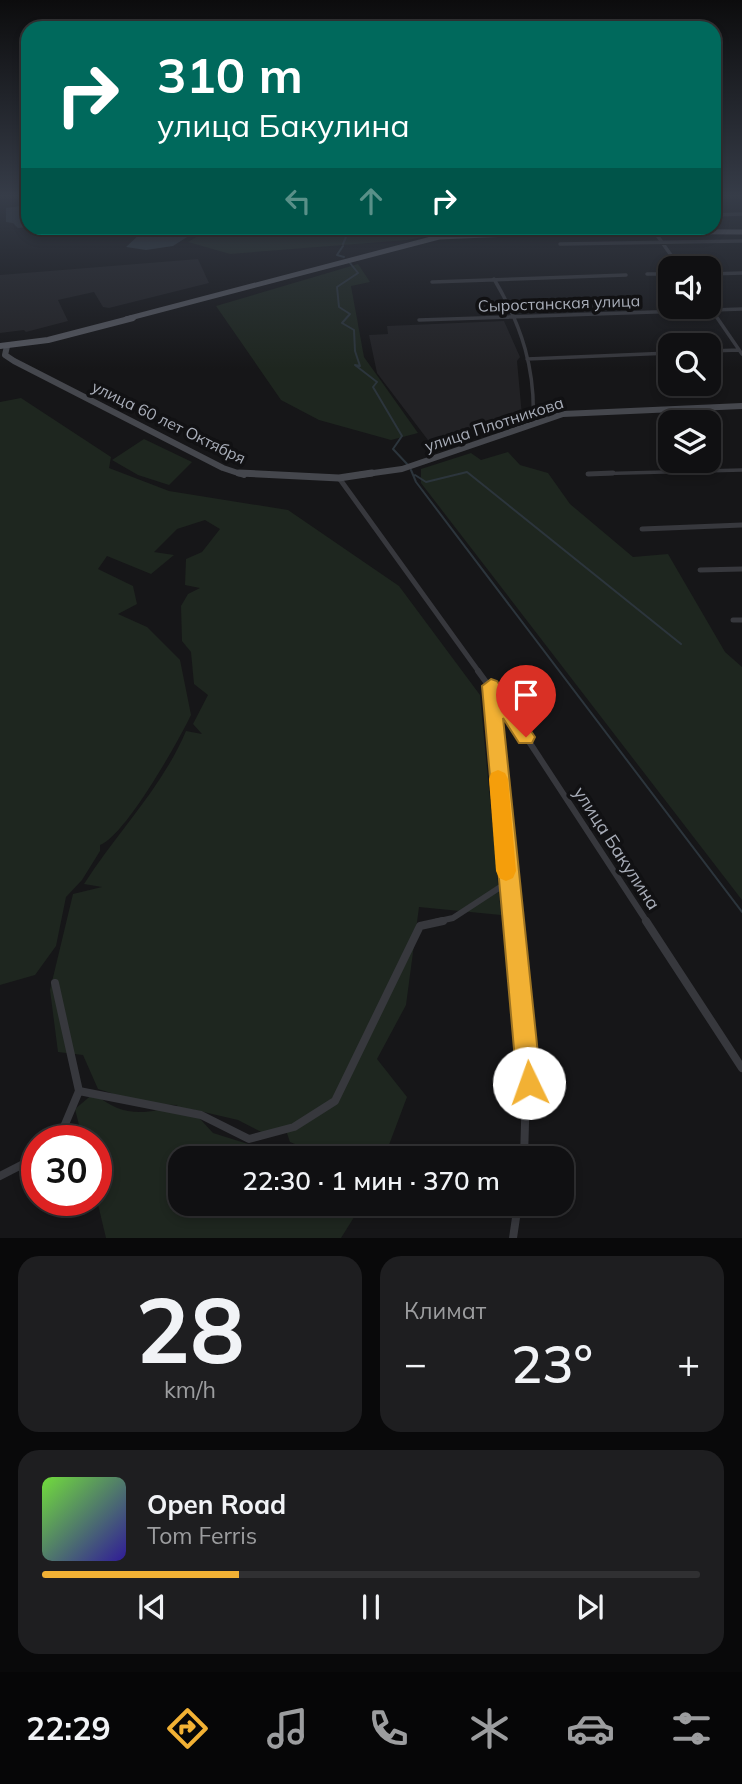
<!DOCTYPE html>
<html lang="ru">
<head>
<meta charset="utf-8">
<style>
  :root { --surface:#101012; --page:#1e1e20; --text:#f1f3f6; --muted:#9c9d9f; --line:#303032; --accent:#f2b134 }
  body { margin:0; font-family:Mulish,sans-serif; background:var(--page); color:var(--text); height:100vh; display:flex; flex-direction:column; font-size:26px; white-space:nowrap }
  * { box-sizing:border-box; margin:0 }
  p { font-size:23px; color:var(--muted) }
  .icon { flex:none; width:38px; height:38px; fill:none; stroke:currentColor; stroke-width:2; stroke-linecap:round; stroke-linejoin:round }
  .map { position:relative; height:1238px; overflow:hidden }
  .drawer { display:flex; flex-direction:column; gap:18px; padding:18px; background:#09090a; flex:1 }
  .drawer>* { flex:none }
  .guide { position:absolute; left:21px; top:21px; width:700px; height:214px; border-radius:21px; box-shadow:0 4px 10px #0003,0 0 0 2px var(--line); background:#00695c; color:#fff; overflow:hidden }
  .tools { position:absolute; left:658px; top:256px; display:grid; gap:14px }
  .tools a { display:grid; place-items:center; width:63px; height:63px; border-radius:14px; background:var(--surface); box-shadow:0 4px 10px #0003,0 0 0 2px var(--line); font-size:35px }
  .speed { position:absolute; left:21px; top:1125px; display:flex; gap:14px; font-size:35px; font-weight:700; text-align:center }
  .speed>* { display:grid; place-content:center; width:91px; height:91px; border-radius:50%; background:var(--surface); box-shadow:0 4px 10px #0003,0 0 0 2px var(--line); line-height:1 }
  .speed .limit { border:10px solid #d22; background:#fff; color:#111 }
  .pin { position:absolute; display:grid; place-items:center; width:60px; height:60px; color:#fff; margin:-72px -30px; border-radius:50% 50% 50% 0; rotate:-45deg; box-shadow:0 0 7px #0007 }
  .pin .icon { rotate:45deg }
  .me { position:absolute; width:77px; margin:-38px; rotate:357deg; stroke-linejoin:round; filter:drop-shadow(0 0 5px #0008) }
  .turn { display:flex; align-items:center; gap:24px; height:147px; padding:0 21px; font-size:32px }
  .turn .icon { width:91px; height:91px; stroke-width:2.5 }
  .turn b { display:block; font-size:49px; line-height:60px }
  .lanes { display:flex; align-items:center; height:66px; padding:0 21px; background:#0003; justify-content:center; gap:35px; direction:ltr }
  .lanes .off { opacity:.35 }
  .big { font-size:52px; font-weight:600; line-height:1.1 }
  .drawer .widget { flex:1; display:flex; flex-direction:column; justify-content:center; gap:10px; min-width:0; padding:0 24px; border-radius:21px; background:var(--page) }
  .drawer .dial { align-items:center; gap:0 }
  .dial b { font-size:91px; line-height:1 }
  .song { display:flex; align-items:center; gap:21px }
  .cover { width:84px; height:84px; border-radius:10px; background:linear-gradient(135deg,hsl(100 70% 55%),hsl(250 70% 35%)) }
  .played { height:7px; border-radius:4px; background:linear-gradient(90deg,var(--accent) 30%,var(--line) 30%) }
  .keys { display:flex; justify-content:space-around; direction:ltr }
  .heat { display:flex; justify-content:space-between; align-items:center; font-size:38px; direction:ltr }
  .drawer .tiles { flex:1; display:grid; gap:18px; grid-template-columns:1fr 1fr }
  .widget:last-child { grid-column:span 2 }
  .trip { position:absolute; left:168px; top:1146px; width:406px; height:70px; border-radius:21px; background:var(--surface); box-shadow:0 4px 10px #0003,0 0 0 2px var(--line); font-weight:600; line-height:70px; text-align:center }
  .menu { display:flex; height:112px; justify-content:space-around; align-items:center; background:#060607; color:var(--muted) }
  .menu .icon { width:49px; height:49px }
  .menu .on { color:var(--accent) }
  .menu b { font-size:32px; color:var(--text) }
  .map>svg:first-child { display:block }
</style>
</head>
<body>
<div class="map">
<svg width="742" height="1238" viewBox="0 0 742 1238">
  <rect width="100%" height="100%" fill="#161618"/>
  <path fill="#222225" d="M198 259 209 283 109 308 103 307 94 292 58 300 68 321 26 332 24 330 0 333V275Z
    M504 321 520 357 517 361 522 416 434 448 377 373 369 335 388 334 387 326Z"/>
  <path fill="#1e261f" d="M212 228H468L407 240 230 254 188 242Z
    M358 264 370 282 351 286 364 357 418 433 391 440 319 420 281 400 216 306Z
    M21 398 111 457 109 468 169 491 288 510 399 586 480 695 501 915 419 907 406 1005 377 1059 407 1097 384 1158H330L290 1142 285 1127 269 1136 238 1120 191 1109 213 1133 264 1149 280 1158H180V1204H358L361 1206 341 1238H106L96 1196V1141H83L75 1109 94 1093C121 1117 144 1115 178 1105L128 1104 111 1093 98 1089 83 1055 58 1052 50 990 73 894 102 887 84 884C117 832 162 788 186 731L202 734 193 724 208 695 194 684 191 652 182 641 181 606 188 594 200 588 185 585 186 559 202 552 220 529 205 520 177 529 154 552 174 555 151 574 107 556 98 569 133 586 137 604 118 614 147 627 180 660 191 715C178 742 125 836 100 845V851L82 880 66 897 56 946 35 975 0 985V402Z
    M144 439 192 462 169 485 138 475 112 460Z
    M508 452 520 465 548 473 570 504 633 557 668 554 725 652 742 667V900L421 483V469L471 453 481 460Z"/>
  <path fill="#2c353c" d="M28 205V227L18 228 13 223 6 222V208Z
    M141 228H201L173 246 146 250 126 247 141 233 138 231Z"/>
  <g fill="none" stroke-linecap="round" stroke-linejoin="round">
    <path stroke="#2c353c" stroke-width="2" d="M343 244 350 228
      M343 246 337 255 344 257
      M350 263 358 273 337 287 339 307 350 314 342 323 354 330 355 351 360 366 355 365 377 382 373 387 402 436 393 449 408 465
      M411 470 416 482 742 912
      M415 475 426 482 467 472 681 644"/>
    <path stroke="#37383d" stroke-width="3.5" d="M714 215 742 214
      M652 228 680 268
      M560 244 742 241
      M647 274H670
      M709 274 742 273
      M494 279C522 326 536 370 533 425
      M432 282 626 275
      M709 306 742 354
      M419 320 742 309
      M709 351 739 350
      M527 359 670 353
      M588 474 742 470"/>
    <path stroke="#37383d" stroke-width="5" d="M588 474 613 473
      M339 478 479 672
      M642 529 742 525
      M700 570 742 569
      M733 620H742"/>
    <path stroke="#37383d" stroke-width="6" d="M478 671 526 737 647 922
      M491 689 499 809 512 922
      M435 922 453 918 505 884 507 877"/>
    <path stroke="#37383d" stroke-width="8" d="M512 921 527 1054 524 1158
      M646 921 742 1068
      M55 983 79 1091
      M58 1141 79 1091 201 1115 249 1139 294 1127 335 1101 420 926 443 921
      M0 1176 37 1157
      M513 1238 518 1204"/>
    <path stroke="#45474d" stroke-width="6" d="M7 346 5 355 14 361 223 468 244 475
      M359 475 402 469 563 414 742 406"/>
    <path stroke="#45474d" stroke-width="7" d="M239 473 339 478 372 473"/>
    <path stroke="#53555c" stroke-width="5" d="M126 319 439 237 576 231 742 232"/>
    <path stroke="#53555c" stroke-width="6" d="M0 346 48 340 133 318"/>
  </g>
  <linearGradient id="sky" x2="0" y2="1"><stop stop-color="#0c0c0d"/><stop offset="0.53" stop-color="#363c48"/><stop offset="1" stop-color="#363c48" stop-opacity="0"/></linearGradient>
  <rect width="742" height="369" fill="url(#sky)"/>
  <path fill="#f2b134" stroke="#9d7322" stroke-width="2" d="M491 679 497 681 535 737 532 743H519L503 718 541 1083 537 1092 529 1096 520 1092 517 1083 482 686Z"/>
  <path fill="#f59e0b" d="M498 770 505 773 508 779 516 871 513 878 506 881 499 878 496 871 489 779 491 773Z"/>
  <g text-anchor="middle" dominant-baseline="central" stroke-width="7" stroke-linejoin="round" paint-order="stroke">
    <g font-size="16" fill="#a8adb8" stroke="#111113">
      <text transform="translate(559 303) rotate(-2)">Сыростанская улица</text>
      <text transform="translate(169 422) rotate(26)">улица 60 лет Октября</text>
      <text transform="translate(494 424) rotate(-18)">улица Плотникова</text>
    </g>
    <g font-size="18" fill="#a8adb8" stroke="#111113">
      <text transform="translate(617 848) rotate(57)">улица Бакулина</text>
    </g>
  </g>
</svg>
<div class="tools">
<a><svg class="icon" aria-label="sound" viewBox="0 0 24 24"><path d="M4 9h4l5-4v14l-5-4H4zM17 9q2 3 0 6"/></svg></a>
<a><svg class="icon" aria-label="search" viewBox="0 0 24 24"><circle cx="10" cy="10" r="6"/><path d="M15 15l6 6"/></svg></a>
<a><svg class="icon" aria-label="layers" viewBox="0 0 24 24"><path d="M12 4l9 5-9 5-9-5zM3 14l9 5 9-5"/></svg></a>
</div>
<div class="speed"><div class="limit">30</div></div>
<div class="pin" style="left:526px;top:737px;background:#d93025"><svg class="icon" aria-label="arrive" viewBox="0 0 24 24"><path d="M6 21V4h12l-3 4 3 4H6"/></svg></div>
<svg class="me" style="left:529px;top:1083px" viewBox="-20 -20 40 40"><circle r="19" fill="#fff"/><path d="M0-13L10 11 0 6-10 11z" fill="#f2b134"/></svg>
<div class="trip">22:30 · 1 мин · 370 m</div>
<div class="guide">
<div class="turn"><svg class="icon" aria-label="right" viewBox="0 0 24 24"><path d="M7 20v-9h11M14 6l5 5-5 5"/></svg><div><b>310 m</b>улица Бакулина</div></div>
<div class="lanes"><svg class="icon off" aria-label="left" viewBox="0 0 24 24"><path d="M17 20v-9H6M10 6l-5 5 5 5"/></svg><svg class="icon off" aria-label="ahead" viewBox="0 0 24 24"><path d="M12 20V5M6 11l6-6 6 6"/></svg><svg class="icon" aria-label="right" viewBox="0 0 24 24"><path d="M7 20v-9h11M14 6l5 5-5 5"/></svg></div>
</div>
</div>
<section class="drawer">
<div class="tiles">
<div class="widget dial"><b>28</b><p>km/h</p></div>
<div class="widget"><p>Климат</p>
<div class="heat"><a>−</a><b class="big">23°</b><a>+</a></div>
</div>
<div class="widget">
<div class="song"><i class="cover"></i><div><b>Open Road</b><p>Tom Ferris</p></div></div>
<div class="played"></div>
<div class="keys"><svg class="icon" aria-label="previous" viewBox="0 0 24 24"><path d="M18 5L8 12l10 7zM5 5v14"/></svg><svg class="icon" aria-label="pause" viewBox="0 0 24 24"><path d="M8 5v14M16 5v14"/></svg><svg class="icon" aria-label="next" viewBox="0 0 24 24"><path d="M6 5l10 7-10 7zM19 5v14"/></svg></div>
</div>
</div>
</section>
<nav class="menu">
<b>22:29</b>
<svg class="icon on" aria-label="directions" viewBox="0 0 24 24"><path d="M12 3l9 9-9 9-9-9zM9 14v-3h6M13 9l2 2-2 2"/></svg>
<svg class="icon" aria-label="music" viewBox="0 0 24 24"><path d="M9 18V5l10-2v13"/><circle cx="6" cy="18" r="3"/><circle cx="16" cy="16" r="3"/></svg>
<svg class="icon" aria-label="phone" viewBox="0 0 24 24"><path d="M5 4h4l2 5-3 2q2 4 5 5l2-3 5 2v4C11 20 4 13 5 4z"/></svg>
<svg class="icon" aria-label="climate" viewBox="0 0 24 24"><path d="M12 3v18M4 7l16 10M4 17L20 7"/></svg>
<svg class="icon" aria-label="car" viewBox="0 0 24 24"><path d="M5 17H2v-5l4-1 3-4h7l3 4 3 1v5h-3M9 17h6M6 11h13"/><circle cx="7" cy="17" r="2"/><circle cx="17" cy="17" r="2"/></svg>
<svg class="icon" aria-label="filters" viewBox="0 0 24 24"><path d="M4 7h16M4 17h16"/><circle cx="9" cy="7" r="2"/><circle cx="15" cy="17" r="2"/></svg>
</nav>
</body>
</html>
